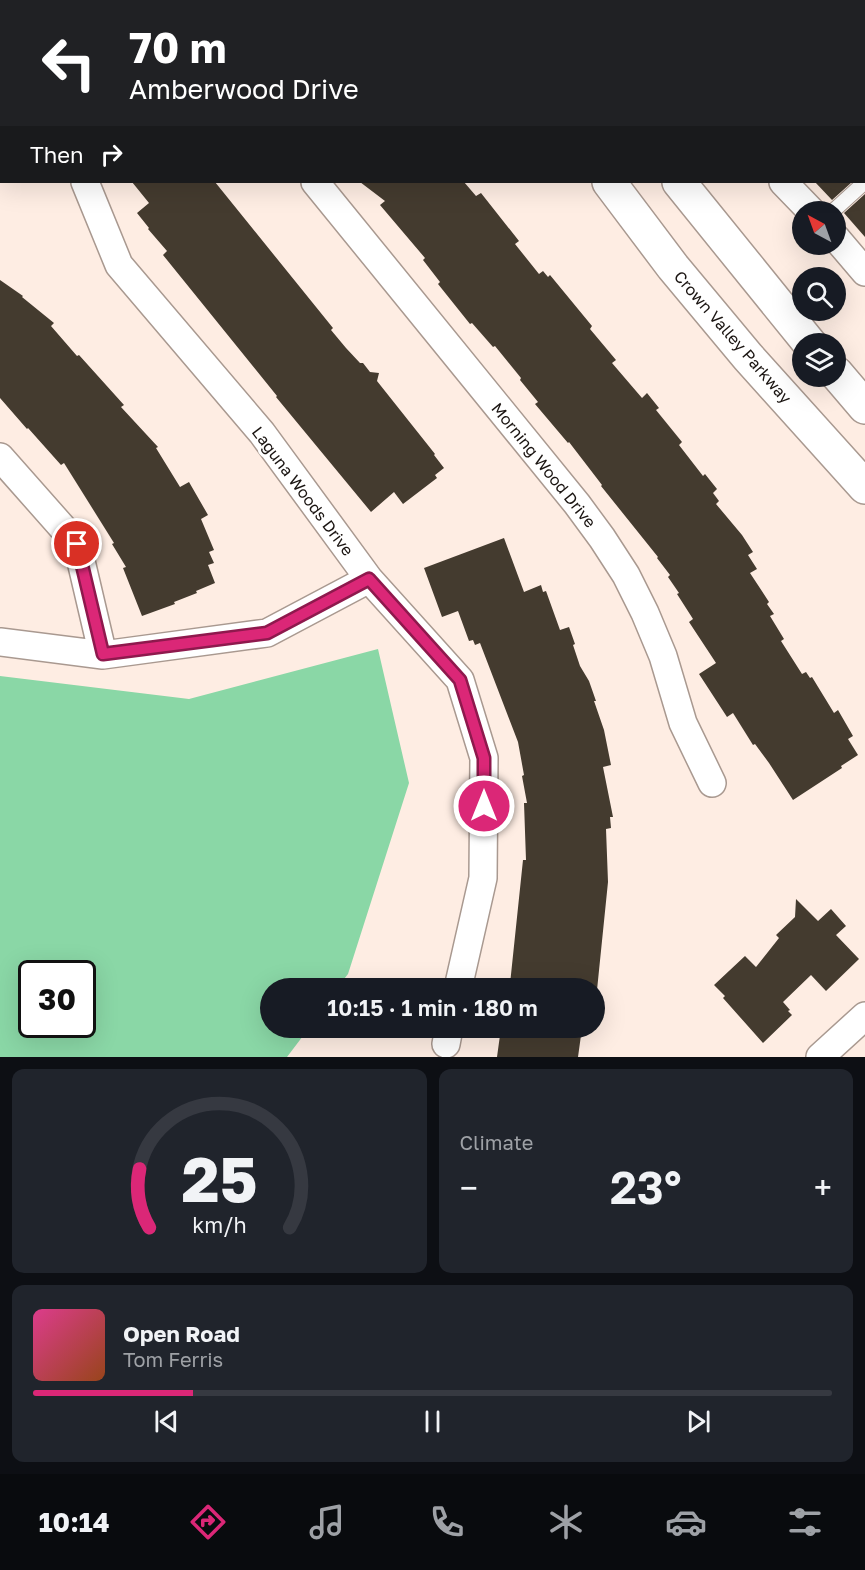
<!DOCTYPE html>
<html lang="en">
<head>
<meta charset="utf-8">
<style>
  :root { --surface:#171b24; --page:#20242c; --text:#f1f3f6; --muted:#9ea1a6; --line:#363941; --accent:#db2777 }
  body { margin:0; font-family:"Golos Text",sans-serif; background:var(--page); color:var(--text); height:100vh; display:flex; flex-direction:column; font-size:22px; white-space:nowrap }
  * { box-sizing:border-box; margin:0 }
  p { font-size:20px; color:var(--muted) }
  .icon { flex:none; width:33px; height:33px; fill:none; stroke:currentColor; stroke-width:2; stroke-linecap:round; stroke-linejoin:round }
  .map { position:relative; height:1057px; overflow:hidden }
  .drawer { display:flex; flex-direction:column; gap:12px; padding:12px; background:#0d0f14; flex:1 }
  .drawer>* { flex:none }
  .banner { position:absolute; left:0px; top:0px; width:866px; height:183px; box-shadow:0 6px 24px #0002; background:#202124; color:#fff; overflow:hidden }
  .needle { width:39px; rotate:319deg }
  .buttons { position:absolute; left:792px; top:201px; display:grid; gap:12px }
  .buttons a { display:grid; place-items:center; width:54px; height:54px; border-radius:50%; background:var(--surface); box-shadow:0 6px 24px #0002; font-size:30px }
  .speed { position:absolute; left:18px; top:960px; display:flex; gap:12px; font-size:30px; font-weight:700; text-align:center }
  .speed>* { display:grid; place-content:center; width:78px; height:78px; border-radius:50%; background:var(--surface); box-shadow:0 6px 24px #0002; line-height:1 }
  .speed .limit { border:3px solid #111; border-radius:9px; background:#fff; color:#111 }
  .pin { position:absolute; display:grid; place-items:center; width:51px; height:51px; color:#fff; margin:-26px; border:3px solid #fff; border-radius:50%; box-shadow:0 2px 6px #0007 }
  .me { position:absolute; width:66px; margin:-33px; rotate:0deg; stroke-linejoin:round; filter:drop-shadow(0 0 4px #0008) }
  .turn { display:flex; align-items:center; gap:21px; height:126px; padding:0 30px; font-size:27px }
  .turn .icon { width:78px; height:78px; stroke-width:2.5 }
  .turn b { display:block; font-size:42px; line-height:51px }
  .then { display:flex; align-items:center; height:57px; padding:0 30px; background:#0003; gap:12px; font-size:22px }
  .big { font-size:45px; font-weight:600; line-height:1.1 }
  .drawer .widget { flex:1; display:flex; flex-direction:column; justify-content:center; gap:9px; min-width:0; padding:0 21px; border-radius:12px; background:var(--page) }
  .drawer .dial { align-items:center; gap:0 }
  .dial svg { height:156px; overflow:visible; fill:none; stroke:var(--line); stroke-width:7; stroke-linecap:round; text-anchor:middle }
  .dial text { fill:var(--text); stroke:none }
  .song { display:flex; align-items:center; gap:18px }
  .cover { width:72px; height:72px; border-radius:9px; background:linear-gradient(135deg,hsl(330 70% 55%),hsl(20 70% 35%)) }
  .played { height:6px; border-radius:3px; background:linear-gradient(90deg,var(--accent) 20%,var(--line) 20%) }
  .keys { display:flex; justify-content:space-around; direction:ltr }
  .heat { display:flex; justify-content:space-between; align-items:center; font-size:33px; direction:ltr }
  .drawer .tiles { flex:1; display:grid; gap:12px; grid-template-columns:1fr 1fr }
  .widget:last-child { grid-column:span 2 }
  .trip { position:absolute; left:260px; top:978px; width:345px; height:60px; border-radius:30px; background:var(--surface); box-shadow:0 6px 24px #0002; font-weight:600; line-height:60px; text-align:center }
  .dock { display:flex; height:96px; justify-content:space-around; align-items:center; background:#090b0e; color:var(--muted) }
  .dock .icon { width:42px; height:42px }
  .dock .on { color:var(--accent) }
  .dock b { font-size:27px; color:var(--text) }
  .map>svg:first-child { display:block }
</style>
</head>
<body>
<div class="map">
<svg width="865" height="1057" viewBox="0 0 865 1057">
  <rect width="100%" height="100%" fill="#feede3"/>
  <path fill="#8ad7a6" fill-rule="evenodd" d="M378 649 409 783 348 974 337 988H270V1028H309L287 1057H0V676L189 699ZM32 974H82V1024H32Z"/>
  <path fill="#443b2f" d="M132 182H215L333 328 331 330 346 348 360 363H363L370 372 379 373 377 381 435 454 434 455 444 468 435 475 437 478 403 504 394 492 371 512 276 397 277 396 163 255 167 251 148 229 149 228 137 213 149 203Z
    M360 182H464L476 196 481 193 519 241 515 244 539 274 543 271 548 277 550 275 592 326 590 329 616 360 612 363 642 398 647 393 659 408 656 410 682 442 679 445 703 476 705 474 717 489 713 493 719 501 716 504 742 535 753 552 748 555 757 569 750 573 769 602 767 604 774 614 770 616 784 639 781 641 802 674 806 672 810 678 812 677 834 713 838 710 853 736 848 739 858 755 841 766 842 768 793 800 769 763 755 744 753 745 733 713 727 717 699 674 716 663 689 622 693 619 677 594 679 593 668 577 670 575 657 558 658 557 601 486 602 485 569 442 568 443 535 404 538 402 520 380 521 378 495 346 493 347 472 323 470 324 438 284 440 282 423 260 425 258 380 205 385 201Z
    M815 182H852L832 200Z
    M865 194V237L844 213Z
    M0 280 23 296 22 297 54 323 51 326 77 356 79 355 124 405 121 407 158 447 156 448 180 487 189 482 208 515 201 519 214 550 209 552 214 563 208 565 215 583 196 591 197 593 174 602 175 604 142 616 123 568 126 567 112 544 114 543 64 463 61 465 28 428 27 429 0 398Z
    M504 538 524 592 541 585 543 592 546 591 560 630 569 627 575 644 573 645 580 666 589 681 596 701H594L604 730 611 765 603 767 613 817H610L611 828 606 829 608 882 597 990 594 988H538V986L510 984 523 860H526L524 803H527L522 776 524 775 518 742 480 643 475 645 473 640 469 641 458 611 442 617 424 568Z
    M796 899 818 921 831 909 846 926 836 935 859 959 826 991 811 975 783 1002 790 1010 788 1011 792 1015 763 1043 723 998 725 996 714 985 745 956 756 967 779 938 776 935 795 917Z
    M501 1028H582L578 1057H497Z"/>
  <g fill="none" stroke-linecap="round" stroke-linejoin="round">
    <defs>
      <path id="lane" d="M864 39 865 40
        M864 82 865 81
        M832 212 865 182"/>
      <path id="street" d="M645 0 646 2
        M106 2V0
        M297 2V0
        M85 182 119 265 262 433 369 579 460 680 484 758 483 878 458 988
        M315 182 577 504 602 538 626 575 645 613 663 656 683 723 712 783
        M783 182 812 212
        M836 238 865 272
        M0 457 77 544 103 655
        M0 642 103 655 267 633 369 579
        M446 1044 449 1028
        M820 1057 865 1016"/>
      <path id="primary" d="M481 0 482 2
        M546 0 547 2
        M609 182 673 267 748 357 865 487
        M679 182 810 344
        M836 373 865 407"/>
    </defs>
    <use href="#lane" stroke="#a99990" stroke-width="16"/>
    <use href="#street" stroke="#a99990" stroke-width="30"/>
    <use href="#primary" stroke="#a99990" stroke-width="36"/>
    <use href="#lane" stroke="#fff" stroke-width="14"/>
    <use href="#street" stroke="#fff" stroke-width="27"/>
    <use href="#primary" stroke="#fff" stroke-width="33"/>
  </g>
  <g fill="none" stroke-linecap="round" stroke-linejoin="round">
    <defs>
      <path id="route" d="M77 544 103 654 267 633 369 579 460 680 484 758V806"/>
    </defs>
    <use href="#route" stroke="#8e194d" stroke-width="15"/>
    <use href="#route" stroke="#db2777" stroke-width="10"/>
  </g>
  <g text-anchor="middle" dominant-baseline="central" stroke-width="6" stroke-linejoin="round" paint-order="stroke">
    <g font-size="16" fill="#1a1411" stroke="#fff">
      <text transform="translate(733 337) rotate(49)">Crown Valley Parkway</text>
      <text transform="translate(544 465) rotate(51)">Morning Wood Drive</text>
      <text transform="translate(303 491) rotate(53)">Laguna Woods Drive</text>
    </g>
  </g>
</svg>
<div class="buttons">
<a><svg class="needle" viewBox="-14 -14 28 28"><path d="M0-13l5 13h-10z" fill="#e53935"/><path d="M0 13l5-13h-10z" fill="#9ea1a6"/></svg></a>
<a><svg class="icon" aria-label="search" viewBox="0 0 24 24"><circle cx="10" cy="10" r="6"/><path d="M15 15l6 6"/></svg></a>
<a><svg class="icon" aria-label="layers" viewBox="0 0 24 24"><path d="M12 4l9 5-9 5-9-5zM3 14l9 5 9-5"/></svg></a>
</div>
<div class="speed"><div class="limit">30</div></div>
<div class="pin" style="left:77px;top:544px;background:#d93025"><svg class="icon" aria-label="arrive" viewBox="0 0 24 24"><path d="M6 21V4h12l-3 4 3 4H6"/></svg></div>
<svg class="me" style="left:484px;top:806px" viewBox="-20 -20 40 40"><circle r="17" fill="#db2777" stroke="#fff" stroke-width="3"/><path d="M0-11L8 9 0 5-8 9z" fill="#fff"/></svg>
<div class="trip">10:15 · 1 min · 180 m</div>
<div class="banner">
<div class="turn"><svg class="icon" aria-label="left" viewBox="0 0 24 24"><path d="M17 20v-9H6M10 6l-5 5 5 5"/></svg><div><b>70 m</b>Amberwood Drive</div></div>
<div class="then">Then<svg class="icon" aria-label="right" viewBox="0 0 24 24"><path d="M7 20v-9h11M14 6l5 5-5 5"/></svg></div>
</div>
</div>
<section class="drawer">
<div class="tiles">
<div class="widget dial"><svg viewBox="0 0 100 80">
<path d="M14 69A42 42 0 1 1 86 69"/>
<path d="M14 69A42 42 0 0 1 9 39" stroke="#db2777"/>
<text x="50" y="56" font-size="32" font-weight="700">25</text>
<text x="50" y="72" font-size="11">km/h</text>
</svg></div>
<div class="widget"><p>Climate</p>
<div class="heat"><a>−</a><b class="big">23°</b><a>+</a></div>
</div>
<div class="widget">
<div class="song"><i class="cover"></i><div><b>Open Road</b><p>Tom Ferris</p></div></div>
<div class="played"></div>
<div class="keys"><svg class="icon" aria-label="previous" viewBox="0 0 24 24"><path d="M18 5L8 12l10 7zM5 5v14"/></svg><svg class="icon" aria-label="pause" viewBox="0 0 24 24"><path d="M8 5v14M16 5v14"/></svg><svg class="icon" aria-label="next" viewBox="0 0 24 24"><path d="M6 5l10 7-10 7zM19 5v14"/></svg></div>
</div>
</div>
</section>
<nav class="dock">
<b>10:14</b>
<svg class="icon on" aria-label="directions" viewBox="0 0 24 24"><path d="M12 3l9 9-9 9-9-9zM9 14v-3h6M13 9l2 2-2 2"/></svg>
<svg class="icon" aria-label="music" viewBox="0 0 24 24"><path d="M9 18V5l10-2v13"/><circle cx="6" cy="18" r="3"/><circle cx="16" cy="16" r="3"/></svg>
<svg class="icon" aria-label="phone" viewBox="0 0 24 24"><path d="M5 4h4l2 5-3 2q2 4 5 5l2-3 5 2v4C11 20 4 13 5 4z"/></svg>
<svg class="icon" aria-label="climate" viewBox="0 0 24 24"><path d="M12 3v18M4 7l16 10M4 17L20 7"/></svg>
<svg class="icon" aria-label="car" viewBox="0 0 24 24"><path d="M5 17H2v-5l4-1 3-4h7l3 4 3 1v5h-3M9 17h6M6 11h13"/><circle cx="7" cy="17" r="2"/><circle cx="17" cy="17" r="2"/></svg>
<svg class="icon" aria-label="filters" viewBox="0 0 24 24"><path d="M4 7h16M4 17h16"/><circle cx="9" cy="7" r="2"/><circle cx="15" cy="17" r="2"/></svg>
</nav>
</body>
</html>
